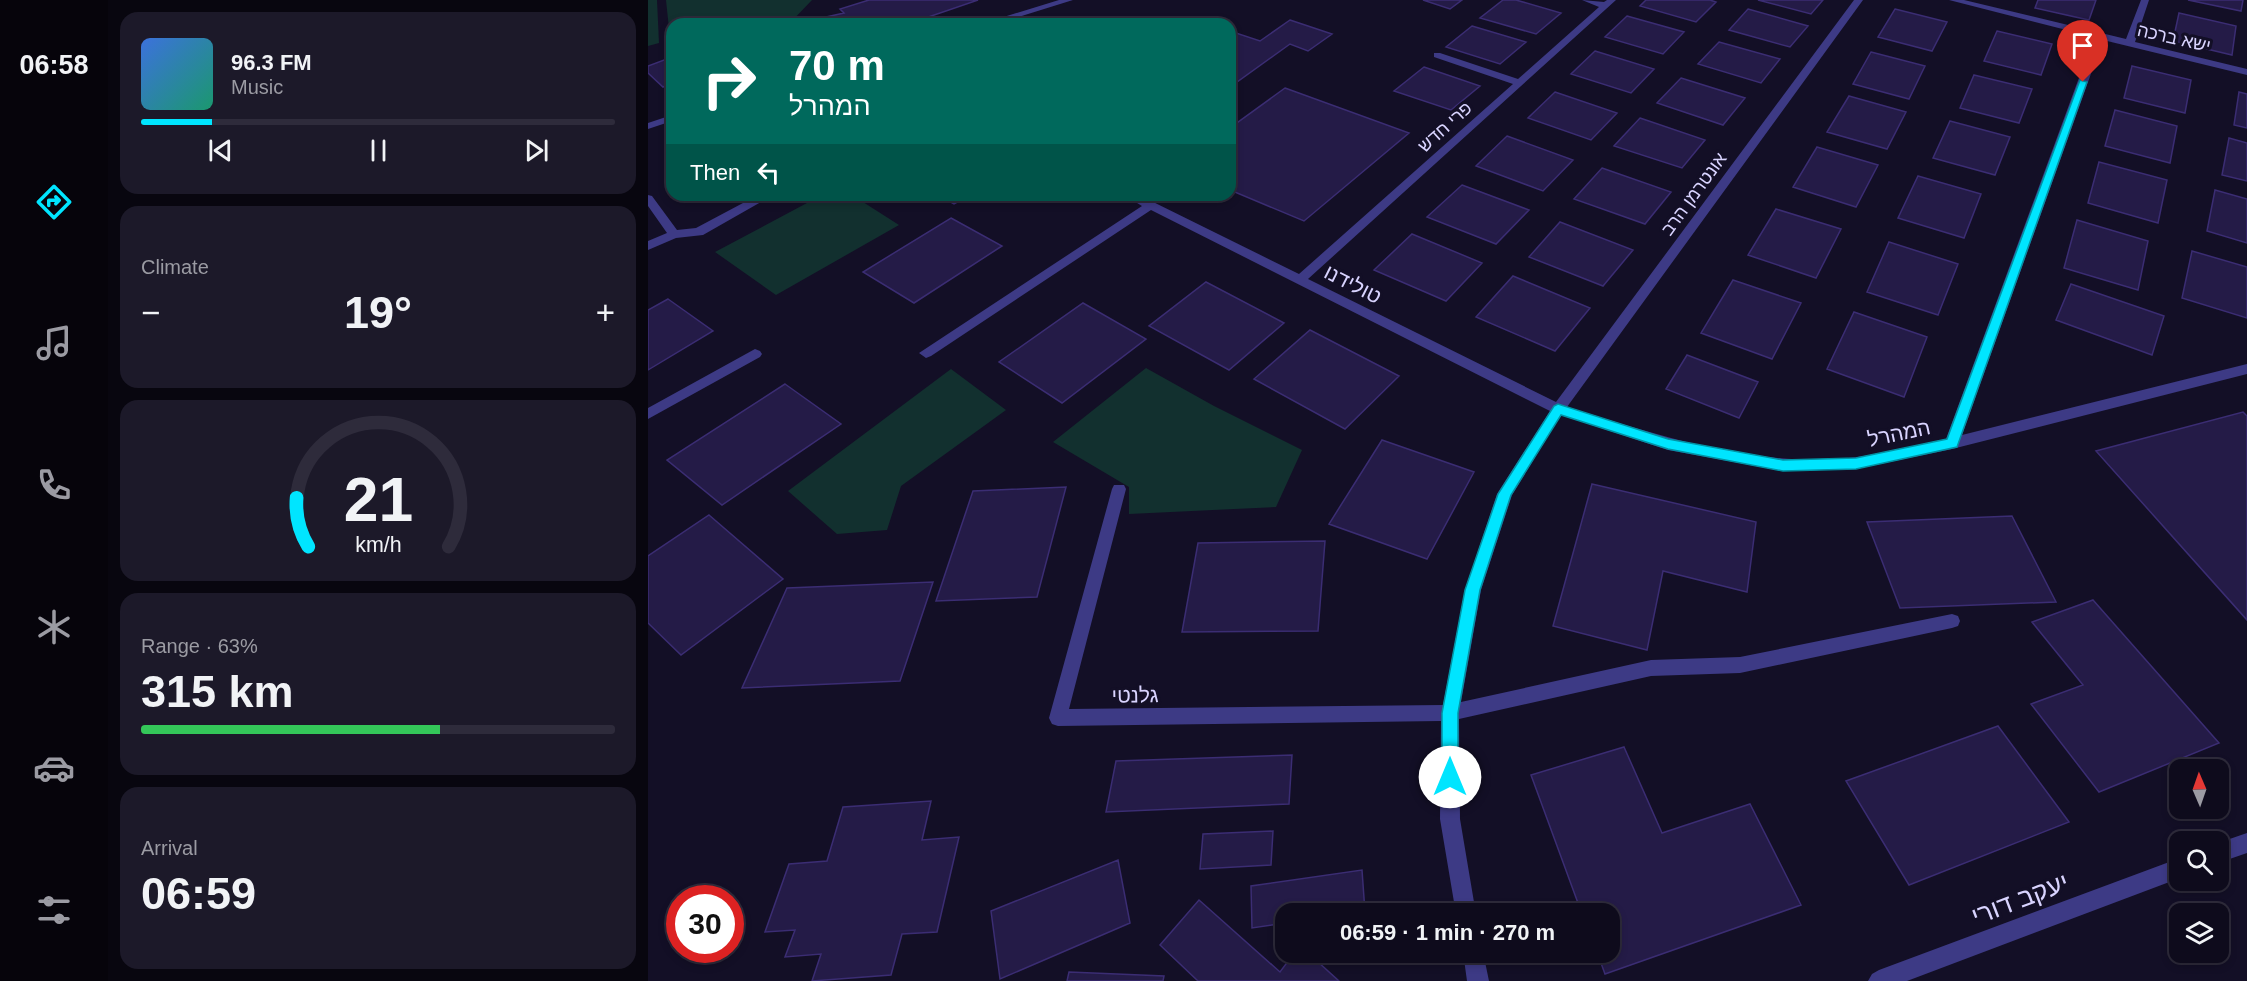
<!DOCTYPE html>
<html lang="en">
<head>
<meta charset="utf-8">
<style>
  :root { --surface:#0e0b1c; --page:#1c1929; --text:#f1f3f6; --muted:#9b9ba3; --line:#2e2b3b; --accent:#00e5ff }
  body { margin:0; font-family:Arial,"Noto Sans Hebrew",sans-serif; background:var(--page); color:var(--text); height:100vh; display:flex; flex-direction:column; font-size:22px; white-space:nowrap }
  * { box-sizing:border-box; margin:0 }
  p { font-size:20px; color:var(--muted) }
  .icon { flex:none; width:33px; height:33px; fill:none; stroke:currentColor; stroke-width:2; stroke-linecap:round; stroke-linejoin:round }
  .map { position:relative; flex:1; overflow:hidden }
  .panel { display:flex; flex-direction:column; gap:12px; padding:12px; background:#08060f; width:540px }
  .panel>* { flex:none }
  .banner { position:absolute; left:18px; top:18px; width:570px; height:183px; border-radius:18px; box-shadow:0 3px 9px #0003,0 0 0 2px var(--line); background:#00695c; color:#fff; overflow:hidden }
  .needle { width:39px; rotate:358deg }
  .fabs { position:absolute; left:1521px; top:759px; display:grid; gap:12px }
  .fabs a { display:grid; place-items:center; width:60px; height:60px; border-radius:12px; background:var(--surface); box-shadow:0 3px 9px #0003,0 0 0 2px var(--line); font-size:30px }
  .speed { position:absolute; left:18px; top:885px; display:flex; gap:12px; font-size:30px; font-weight:700; text-align:center }
  .speed>* { display:grid; place-content:center; width:78px; height:78px; border-radius:50%; background:var(--surface); box-shadow:0 3px 9px #0003,0 0 0 2px var(--line); line-height:1 }
  .speed .limit { border:9px solid #d22; background:#fff; color:#111 }
  .pin { position:absolute; display:grid; place-items:center; width:51px; height:51px; color:#fff; margin:-62px -26px; border-radius:50% 50% 50% 0; rotate:-45deg; box-shadow:0 0 6px #0007 }
  .pin .icon { rotate:45deg }
  .me { position:absolute; width:66px; margin:-33px; rotate:0deg; stroke-linejoin:round; filter:drop-shadow(0 0 4px #0008) }
  .turn { display:flex; align-items:center; gap:21px; height:126px; padding:0 24px; font-size:27px }
  .turn .icon { width:78px; height:78px; stroke-width:2.5 }
  .turn b { display:block; font-size:42px; line-height:51px }
  .then { display:flex; align-items:center; height:57px; padding:0 24px; background:#0003; gap:12px; font-size:22px }
  .big { font-size:45px; font-weight:700; line-height:1.1 }
  .panel .card { flex:1; display:flex; flex-direction:column; justify-content:center; gap:9px; min-width:0; padding:0 21px; border-radius:18px; background:var(--page) }
  .panel .dial { align-items:center; gap:0 }
  .dial svg { height:156px; overflow:visible; fill:none; stroke:var(--line); stroke-width:7; stroke-linecap:round; text-anchor:middle }
  .dial text { fill:var(--text); stroke:none }
  .song { display:flex; align-items:center; gap:18px }
  .cover { width:72px; height:72px; border-radius:9px; background:linear-gradient(135deg,hsl(220 70% 55%),hsl(160 70% 35%)) }
  .played { height:6px; border-radius:3px; background:linear-gradient(90deg,var(--accent) 15%,var(--line) 15%) }
  .keys { display:flex; justify-content:space-around; direction:ltr }
  .heat { display:flex; justify-content:space-between; align-items:center; font-size:33px; direction:ltr }
  .charge { height:9px; border-radius:4px; background:linear-gradient(90deg,#34c759 63%,var(--line) 0) }
  .trip { position:absolute; left:627px; top:903px; width:345px; height:60px; border-radius:18px; background:var(--surface); box-shadow:0 3px 9px #0003,0 0 0 2px var(--line); font-weight:700; line-height:60px; text-align:center }
  main { display:flex; flex:1; min-height:0 }
  .tab-bar { display:flex; flex-direction:column; width:108px; justify-content:space-around; align-items:center; background:#06040b; color:var(--muted) }
  .tab-bar .icon { width:42px; height:42px }
  .tab-bar .on { color:var(--accent) }
  .tab-bar b { font-size:27px; color:var(--text) }
  .map>svg:first-child { display:block }
</style>
</head>
<body>
<main>
<nav class="tab-bar">
<b>06:58</b>
<svg class="icon on" aria-label="directions" viewBox="0 0 24 24"><path d="M12 3l9 9-9 9-9-9zM9 14v-3h6M13 9l2 2-2 2"/></svg>
<svg class="icon" aria-label="music" viewBox="0 0 24 24"><path d="M9 18V5l10-2v13"/><circle cx="6" cy="18" r="3"/><circle cx="16" cy="16" r="3"/></svg>
<svg class="icon" aria-label="phone" viewBox="0 0 24 24"><path d="M5 4h4l2 5-3 2q2 4 5 5l2-3 5 2v4C11 20 4 13 5 4z"/></svg>
<svg class="icon" aria-label="climate" viewBox="0 0 24 24"><path d="M12 3v18M4 7l16 10M4 17L20 7"/></svg>
<svg class="icon" aria-label="car" viewBox="0 0 24 24"><path d="M5 17H2v-5l4-1 3-4h7l3 4 3 1v5h-3M9 17h6M6 11h13"/><circle cx="7" cy="17" r="2"/><circle cx="17" cy="17" r="2"/></svg>
<svg class="icon" aria-label="filters" viewBox="0 0 24 24"><path d="M4 7h16M4 17h16"/><circle cx="9" cy="7" r="2"/><circle cx="15" cy="17" r="2"/></svg>
</nav>
<section class="panel">
<div class="card">
<div class="song"><i class="cover"></i><div><b>96.3 FM</b><p>Music</p></div></div>
<div class="played"></div>
<div class="keys"><svg class="icon" aria-label="previous" viewBox="0 0 24 24"><path d="M18 5L8 12l10 7zM5 5v14"/></svg><svg class="icon" aria-label="pause" viewBox="0 0 24 24"><path d="M8 5v14M16 5v14"/></svg><svg class="icon" aria-label="next" viewBox="0 0 24 24"><path d="M6 5l10 7-10 7zM19 5v14"/></svg></div>
</div>
<div class="card"><p>Climate</p>
<div class="heat"><a>−</a><b class="big">19°</b><a>+</a></div>
</div>
<div class="card dial"><svg viewBox="0 0 100 80">
<path d="M14 69A42 42 0 1 1 86 69"/>
<path d="M14 69A42 42 0 0 1 8 44" stroke="#00e5ff"/>
<text x="50" y="56" font-size="32" font-weight="700">21</text>
<text x="50" y="72" font-size="11">km/h</text>
</svg></div>
<div class="card"><p>Range · 63%</p><b class="big">315 km</b><div class="charge"></div></div>
<div class="card"><p>Arrival</p><b class="big">06:59</b></div>
</section>
<div class="map">
<svg width="1599" height="981" viewBox="0 0 1599 981">
  <rect width="100%" height="100%" fill="#130f26"/>
  <path fill="#12302f" d="M0 0H9L11 43 0 46Z
    M18 0H164L141 24H24V38H22Z
    M174 195H204L251 225 128 295 67 252Z
    M498 368 566 406 654 450 628 507 481 514V487L405 442Z
    M303 369 358 410 253 486 239 530 189 534 140 491Z"/>
  <path fill="#241b47" stroke="#3b2d73" stroke-width="1.5" d="M221 0H330L260 24H183L178 17 196 13 192 9Z
    M775 0H814L802 9Z
    M855 0H868L913 13 888 34 832 18Z
    M998 0H1062L1068 2 1048 22 992 6Z
    M1110 0H1175L1163 14Z
    M1390 0H1448L1441 20 1387 8Z
    M1540 0H1595L1593 11Z
    M1100 9 1160 26 1142 47 1081 30Z
    M1247 9 1299 22 1284 51 1230 37Z
    M1531 13 1588 26 1584 55 1525 41Z
    M979 16 1036 32 1015 54 957 37Z
    M642 20 684 34 660 51 642 44 582 87V31L612 41Z
    M824 26 878 42 852 64 798 47Z
    M1349 31 1404 44 1393 75 1336 61Z
    M1071 42 1132 59 1113 83 1050 64Z
    M947 51 1006 69 983 93 923 74Z
    M1223 52 1277 66 1261 99 1205 84Z
    M24 57V83L15 87 0 73V66Z
    M1484 66 1543 80 1537 113 1476 98Z
    M776 67 832 86 803 110 746 91Z
    M1326 75 1384 89 1371 123 1312 108Z
    M1033 78 1097 98 1075 125 1009 103Z
    M637 88 761 133 656 221 582 190V128Z
    M907 92 969 113 943 140 880 118Z
    M1591 92 1599 94V128L1586 125Z
    M1201 96 1258 112 1239 149 1179 132Z
    M1467 110 1529 126 1522 163 1457 146Z
    M992 118 1057 140 1034 168 966 146Z
    M1302 121 1362 137 1347 175 1285 158Z
    M859 136 925 160 895 191 828 166Z
    M1581 138 1599 143V181L1574 175Z
    M1169 147 1230 165 1208 207 1145 187Z
    M1451 162 1519 180 1510 223 1440 203Z
    M954 168 1023 192 997 224 926 199Z
    M1270 176 1333 194 1316 238 1250 218Z
    M814 185 881 210 848 244 779 217Z
    M1567 190 1599 199V243L1559 231Z
    M290 195H322L306 204Z
    M1128 209 1193 229 1168 278 1100 255Z
    M303 218 354 246 266 303 215 272Z
    M1429 220 1500 241 1490 290 1416 268Z
    M912 222 985 250 955 286 881 257Z
    M764 234 834 263 798 301 726 270Z
    M1241 242 1310 264 1290 315 1219 292Z
    M1544 251 1599 267V318L1534 298Z
    M865 276 942 308 907 351 828 317Z
    M1085 280 1153 303 1124 359 1053 333Z
    M558 282 636 323 581 370 501 326Z
    M1423 284 1516 316 1504 355 1408 320Z
    M20 299 65 331 0 370V310Z
    M435 303 498 339 414 403 351 362Z
    M1206 312 1279 337 1256 397 1179 369Z
    M662 330 751 376 697 429 606 379Z
    M1039 355 1110 382 1091 418 1018 389Z
    M137 384 193 424 74 505 19 460Z
    M1595 412 1599 416V620L1448 451Z
    M734 440 826 472 779 559 681 524Z
    M944 484 1108 522 1099 592 1015 571 999 650 905 626Z
    M418 487 389 597 288 601 325 491Z
    M61 515 135 579 33 655 0 623V556Z
    M1364 516 1408 602 1252 608 1219 522Z
    M677 541 670 631 534 632 550 543Z
    M285 582 252 681 94 688 139 588Z
    M1445 600 1571 743 1451 792 1383 704 1435 685 1384 622Z
    M1350 726 1421 822 1261 885 1198 781Z
    M976 747 1014 833 1102 804 1153 905 957 974 949 952H962V914H934L883 775Z
    M644 755 641 804 458 812 468 761Z
    M283 801 274 840 311 837 289 932 254 934 243 975 164 981 173 954 137 957 147 930 117 932 141 864 179 861 195 807Z
    M625 831 623 865 552 869 555 834Z
    M470 860 482 923 352 979 343 911Z
    M714 870 717 912 638 914V923L604 928 603 886Z
    M551 900 632 972 647 952H659L691 981H550L512 945Z
    M421 972 516 976 515 981H419Z"/>
  <g fill="none" stroke-linecap="round" stroke-linejoin="round">
    <path fill="#3d3a85" fill-rule="evenodd" d="M411 0H425L348 24H333Z
      M934 0 956 2 959 0H968L660 279 908 402 1206 0H1215L919 407C1009 435 1114 470 1209 457 1239 453 1269 445 1298 439L1446 37 1301 0H1316L1478 39 1493 0H1501L1487 42 1599 69V75L1455 40 1314 435 1599 364V374L1304 449 1208 469 1135 471 1020 450 913 415 864 495 833 590 813 702 1003 660 1092 657 1304 614 1310 616 1312 621 1310 626 1304 628 1092 673 1003 676 811 719 812 819 828 914H808L792 819 793 721 410 726 404 724 401 718 464 489 466 485H476L478 489 421 709 795 705 817 590 849 494 902 411 503 210 283 356 278 358 271 353 494 206 476 195H491L651 274 865 84 786 57V53H792L870 79 951 7Z
      M24 115V121L0 129V123Z
      M0 195 4 196 29 230 48 228 110 195H125L55 235 28 238 0 250V241L19 233 0 206Z
      M107 349 112 351 114 354 112 357 0 419V408Z
      M1599 833V853L1570 863V843Z
      M1532 858V878L1259 981H1220L1224 974 1231 970Z
      M815 952H835L841 981H819Z"/>
  </g>
  <path fill="#00e5ff" stroke="#0095a6" stroke-width="1.5" d="M1432 80 1439 82 1309 447 1208 469 1135 471 1020 449 913 415 863 495 832 590 810 713V777L808 782 802 785 796 782 794 777V713L817 590 850 494 906 406 910 404 1020 439 1135 460 1208 458 1299 439Z"/>
  <g text-anchor="middle" dominant-baseline="central" stroke-width="6" stroke-linejoin="round" paint-order="stroke">
    <g font-size="18" fill="#d9d4ff" stroke="#130f26">
      <text transform="translate(1526 38) rotate(13)">ישא ברכה</text>
      <text transform="translate(797 127) rotate(-42)">פרי חדש</text>
      <text transform="translate(1046 194) rotate(-54)">אונטרמן הרב</text>
    </g>
    <g font-size="21" fill="#d9d4ff" stroke="#130f26">
      <text transform="translate(705 284) rotate(27)">טולידנו</text>
      <text transform="translate(1251 433) rotate(-12)">המהרל</text>
      <text transform="translate(487 695) rotate(-1)">גלנטי</text>
    </g>
    <g font-size="26" fill="#d9d4ff" stroke="#130f26">
      <text transform="translate(1372 899) rotate(-21)">יעקב דורי</text>
    </g>
  </g>
</svg>
<div class="fabs">
<a><svg class="needle" viewBox="-14 -14 28 28"><path d="M0-13l5 13h-10z" fill="#e53935"/><path d="M0 13l5-13h-10z" fill="#9b9ba3"/></svg></a>
<a><svg class="icon" aria-label="search" viewBox="0 0 24 24"><circle cx="10" cy="10" r="6"/><path d="M15 15l6 6"/></svg></a>
<a><svg class="icon" aria-label="layers" viewBox="0 0 24 24"><path d="M12 4l9 5-9 5-9-5zM3 14l9 5 9-5"/></svg></a>
</div>
<div class="speed"><div class="limit">30</div></div>
<div class="pin" style="left:1435px;top:82px;background:#d93025"><svg class="icon" aria-label="arrive" viewBox="0 0 24 24"><path d="M6 21V4h12l-3 4 3 4H6"/></svg></div>
<svg class="me" style="left:802px;top:777px" viewBox="-20 -20 40 40"><circle r="19" fill="#fff"/><path d="M0-13L10 11 0 6-10 11z" fill="#00e5ff"/></svg>
<div class="trip">06:59 · 1 min · 270 m</div>
<div class="banner">
<div class="turn"><svg class="icon" aria-label="right" viewBox="0 0 24 24"><path d="M7 20v-9h11M14 6l5 5-5 5"/></svg><div><b>70 m</b>המהרל</div></div>
<div class="then">Then<svg class="icon" aria-label="left" viewBox="0 0 24 24"><path d="M17 20v-9H6M10 6l-5 5 5 5"/></svg></div>
</div>
</div>
</main>
</body>
</html>
